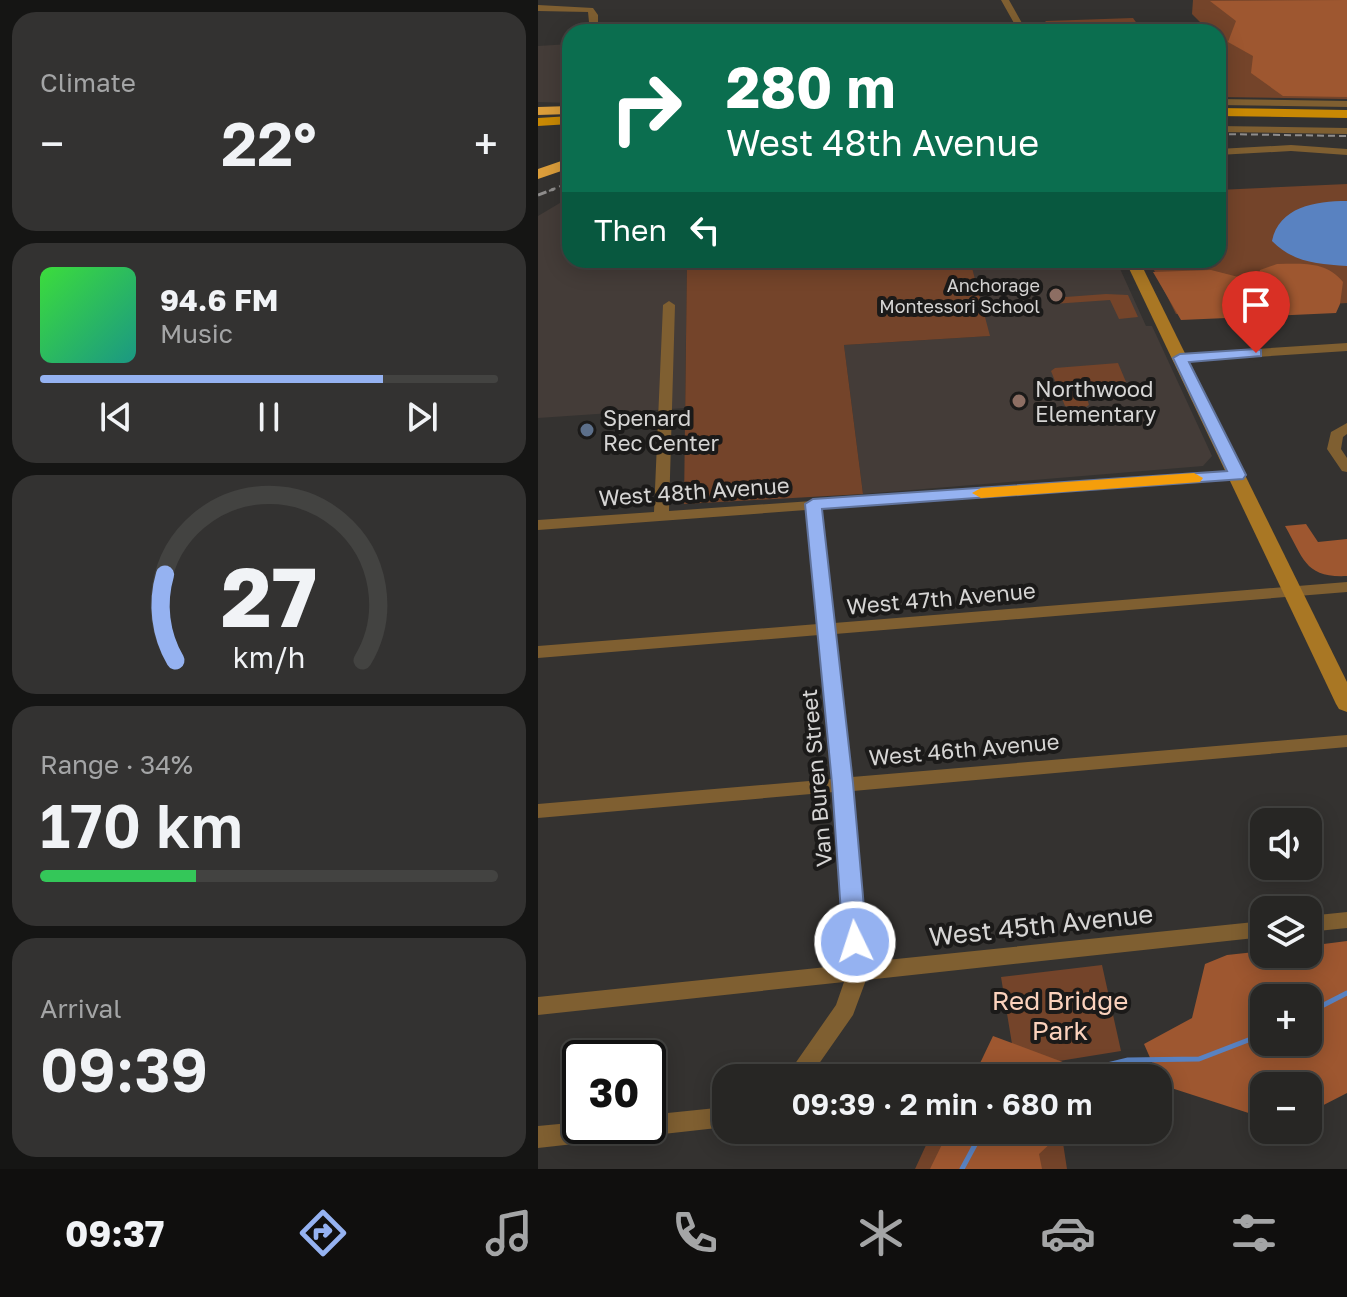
<!DOCTYPE html>
<html lang="en">
<head>
<meta charset="utf-8">
<style>
  :root { --surface:#272624; --page:#333231; --text:#f1f3f6; --muted:#a4a5a6; --line:#434341; --accent:#95b2f1 }
  body { margin:0; font-family:"Golos Text",sans-serif; background:var(--page); color:var(--text); height:100vh; display:flex; flex-direction:column; font-size:30px; white-space:nowrap }
  * { box-sizing:border-box; margin:0 }
  p { font-size:26px; color:var(--muted) }
  .icon { flex:none; width:44px; height:44px; fill:none; stroke:currentColor; stroke-width:2; stroke-linecap:round; stroke-linejoin:round }
  .map { position:relative; flex:1; overflow:hidden }
  .sheet { display:flex; flex-direction:column; gap:12px; padding:12px; background:#151514; width:538px }
  .sheet>* { flex:none }
  .guide { position:absolute; left:24px; top:24px; width:664px; height:244px; border-radius:24px; box-shadow:0 4px 20px #0003,0 0 0 2px var(--line); background:#0b6e4f; color:#fff; overflow:hidden }
  .tools { position:absolute; left:712px; top:808px; display:grid; gap:16px }
  .tools a { display:grid; place-items:center; width:72px; height:72px; border-radius:16px; background:var(--surface); box-shadow:0 4px 20px #0003,0 0 0 2px var(--line); font-size:40px }
  .speed { position:absolute; left:24px; top:1040px; display:flex; gap:16px; font-size:40px; font-weight:700; text-align:center }
  .speed>* { display:grid; place-content:center; width:104px; height:104px; border-radius:50%; background:var(--surface); box-shadow:0 4px 20px #0003,0 0 0 2px var(--line); line-height:1 }
  .speed .limit { border:4px solid #111; border-radius:12px; background:#fff; color:#111 }
  .pin { position:absolute; display:grid; place-items:center; width:68px; height:68px; color:#fff; margin:-82px -34px; border-radius:50% 50% 50% 0; rotate:-45deg; box-shadow:0 0 8px #0007 }
  .pin .icon { rotate:45deg }
  .me { position:absolute; width:88px; margin:-44px; rotate:356deg; stroke-linejoin:round; filter:drop-shadow(0 0 6px #0008) }
  .turn { display:flex; align-items:center; gap:28px; height:168px; padding:0 32px; font-size:36px }
  .turn .icon { width:104px; height:104px; stroke-width:2.5 }
  .turn b { display:block; font-size:56px; line-height:68px }
  .then { display:flex; align-items:center; height:76px; padding:0 32px; background:#0003; gap:16px; font-size:30px }
  .big { font-size:60px; font-weight:600; line-height:1.1 }
  .sheet .card { flex:1; display:flex; flex-direction:column; justify-content:center; gap:12px; min-width:0; padding:0 28px; border-radius:24px; background:var(--page) }
  .sheet .dial { align-items:center; gap:0 }
  .dial svg { height:208px; overflow:visible; fill:none; stroke:var(--line); stroke-width:7; stroke-linecap:round; text-anchor:middle }
  .dial text { fill:var(--text); stroke:none }
  .song { display:flex; align-items:center; gap:24px }
  .cover { width:96px; height:96px; border-radius:12px; background:linear-gradient(135deg,hsl(120 70% 55%),hsl(170 70% 35%)) }
  .played { height:8px; border-radius:4px; background:linear-gradient(90deg,var(--accent) 75%,var(--line) 75%) }
  .keys { display:flex; justify-content:space-around; direction:ltr }
  .heat { display:flex; justify-content:space-between; align-items:center; font-size:44px; direction:ltr }
  .charge { height:12px; border-radius:6px; background:linear-gradient(90deg,#34c759 34%,var(--line) 0) }
  .trip { position:absolute; left:174px; top:1064px; width:460px; height:80px; border-radius:24px; background:var(--surface); box-shadow:0 4px 20px #0003,0 0 0 2px var(--line); font-weight:600; line-height:80px; text-align:center }
  .tabs { display:flex; height:128px; justify-content:space-around; align-items:center; background:#100f0e; color:var(--muted) }
  .tabs .icon { width:56px; height:56px }
  .tabs .selected { color:var(--accent) }
  .tabs b { font-size:36px; color:var(--text) }
  main { display:flex; flex:1; min-height:0 }
  .map>svg:first-child { display:block }
</style>
</head>
<body>
<main>
<section class="sheet">
<div class="card"><p>Climate</p>
<div class="heat"><a>−</a><b class="big">22°</b><a>+</a></div>
</div>
<div class="card">
<div class="song"><i class="cover"></i><div><b>94.6 FM</b><p>Music</p></div></div>
<div class="played"></div>
<div class="keys"><svg class="icon" aria-label="previous" viewBox="0 0 24 24"><path d="M18 5L8 12l10 7zM5 5v14"/></svg><svg class="icon" aria-label="pause" viewBox="0 0 24 24"><path d="M8 5v14M16 5v14"/></svg><svg class="icon" aria-label="next" viewBox="0 0 24 24"><path d="M6 5l10 7-10 7zM19 5v14"/></svg></div>
</div>
<div class="card dial"><svg viewBox="0 0 100 80">
<path d="M14 69A42 42 0 1 1 86 69"/>
<path d="M14 69A42 42 0 0 1 10 36" stroke="#95b2f1"/>
<text x="50" y="56" font-size="32" font-weight="700">27</text>
<text x="50" y="72" font-size="11">km/h</text>
</svg></div>
<div class="card"><p>Range · 34%</p><b class="big">170 km</b><div class="charge"></div></div>
<div class="card"><p>Arrival</p><b class="big">09:39</b></div>
</section>
<div class="map">
<svg width="809" height="1169" viewBox="0 0 809 1169">
  <rect width="100%" height="100%" fill="#343230"/>
  <path fill="#443c38" d="M32 44V103L0 102V46Z
    M32 197V260H149L147 408 0 418V216Z
    M512 260H578L608 326H614L674 456 665 466 325 494 306 345 451 336 433 264Z"/>
  <path fill="#74442a" d="M655 0H809V99L680 97V32H661L666 31V26L654 14Z
    M595 18 605 32H498L508 21Z
    M809 184V303L638 314 611 260H680V190Z
    M149 260H432L452 336 306 345 325 494 146 504Z
    M568 294 590 295 600 317 581 319 572 300 515 304 514 298Z
    M580 363 588 382 561 384 560 392 549 398 551 405 546 408 527 406 513 371 517 368Z
    M564 965 583 1051 515 1062 517 1078H430L448 1055 475 1050 463 977Z
    M395 1130H523L529 1169H377Z"/>
  <path fill="#9e5730" fill-rule="evenodd" d="M809 0V97L745 96 713 73 715 56 690 42 698 21 672 1Z
    M739 264C765 264 788 261 805 282L802 304 798 313 643 320 615 272 673 270 720 282 722 270Z
    M768 524 780 542 809 539V576C767 578 766 559 747 526Z
    M809 941V1093L770 1113V1086H726V1118L624 1085 606 1044 654 1018 667 964 689 955 726 951V954H770V946ZM770 998V1042H726V998Z
    M455 1036 530 1064 540 1078H435Z
    M411 1130H527L501 1154 504 1169H392Z"/>
  <path fill="#5982c1" d="M809 201V266C780 264 756 263 734 241 741 207 777 201 809 201Z"/>
  <g fill="none" stroke-linecap="round" stroke-linejoin="round">
    <path stroke="#5982c1" stroke-width="5" d="M770 1013 809 993
      M516 1078 590 1060 661 1059 726 1034
      M424 1169 445 1130"/>
    <path fill="#7f5f31" fill-rule="evenodd" d="M463 0H471L489 32H481Z
      M0 5 55 8 60 15V32H52L50 12 0 11Z
      M680 99 809 101V107L680 105Z
      M680 126 809 128V134L680 132Z
      M753 145 809 149V155L753 151 680 155V149Z
      M131 301 137 305 131 511 699 471 706 475 699 479 283 509 296 623 809 582V592L297 634 314 777 809 735V747L315 791 329 962 726 921V937L328 980 315 1015 271 1078H247L298 1005 306 982 0 1015V997L308 965 296 792 0 818V804L295 779 281 635 0 658V646L280 624 268 510 0 530V520L116 512 125 305Z
      M809 343V351L642 362 635 358 642 354Z
      M809 423V434L805 437 803 449 809 458V472L804 471 789 449 793 432Z
      M809 912V928L770 932V916Z
      M188 1107V1127L0 1148V1126L42 1122V1126H110V1115Z"/>
    <path fill="#a97724" fill-rule="evenodd" d="M587 260H601L809 682V712L801 709 798 704Z"/>
    <path fill="#c98904" fill-rule="evenodd" d="M680 108 809 110V118L680 116Z
      M32 116V124L0 126V118Z"/>
    <path fill="#dc9e3b" fill-rule="evenodd" d="M32 106V114L0 115V107Z
      M32 158V168L0 179V169Z"/>
    <path stroke="#8f8d8c" stroke-width="2" stroke-dasharray="7 4" stroke-linecap="butt" d="M680 134 809 136
      M11 191 32 182"/>
    <path stroke="#8f8d8c" stroke-width="3" stroke-dasharray="9 5" stroke-linecap="butt" d="M0 195 16 189"/>
  </g>
  <path fill="#95b2f1" stroke="#61749d" stroke-width="2" d="M718 349 723 350V356L651 362 708 475 705 479 284 509 315 783 329 942 325 949 317 952 308 949 305 942 294 783 267 504 275 499 689 471 635 358 642 354Z"/>
  <path fill="#f59e0b" d="M656 473 665 478 662 482 443 498 434 493 443 488Z"/>
  <g fill="#8d6e63" stroke="#1b1a19" stroke-width="3">
    <circle cx="518" cy="295" r="8"/>
    <circle cx="481" cy="401" r="8"/>
  </g>
  <circle fill="#5c6f8a" stroke="#1b1a19" stroke-width="3" cx="49" cy="430" r="8"/>
  <g text-anchor="middle" dominant-baseline="central" stroke-width="8" stroke-linejoin="round" paint-order="stroke">
    <g font-size="18" fill="#d6d5d4" stroke="#1b1a19" text-anchor="end">
      <text x="502" y="285">Anchorage<tspan x="502" dy="21">Montessori School</tspan></text>
    </g>
    <g font-size="22" fill="#d6d5d4" stroke="#1b1a19" text-anchor="start">
      <text x="497" y="388">Northwood<tspan x="497" dy="25">Elementary</tspan></text>
      <text x="65" y="417">Spenard<tspan x="65" dy="25">Rec Center</tspan></text>
    </g>
    <g font-size="22" fill="#d6d5d4" stroke="#1b1a19">
      <text transform="translate(156 491) rotate(-4)">West 48th Avenue</text>
      <text transform="translate(403 598) rotate(-5)">West 47th Avenue</text>
      <text transform="translate(426 749) rotate(-5)">West 46th Avenue</text>
      <text transform="translate(278 778) rotate(-95)">Van Buren Street</text>
    </g>
    <g font-size="26" fill="#d6d5d4" stroke="#1b1a19">
      <text transform="translate(503 925) rotate(-6)">West 45th Avenue</text>
    </g>
    <g font-size="26" fill="#fbd2bd" stroke="#1b1a19">
      <text x="522" y="1000">Red Bridge<tspan x="522" dy="30">Park</tspan></text>
    </g>
  </g>
</svg>
<div class="tools">
<a><svg class="icon" aria-label="sound" viewBox="0 0 24 24"><path d="M4 9h4l5-4v14l-5-4H4zM17 9q2 3 0 6"/></svg></a>
<a><svg class="icon" aria-label="layers" viewBox="0 0 24 24"><path d="M12 4l9 5-9 5-9-5zM3 14l9 5 9-5"/></svg></a>
<a>+</a>
<a>−</a>
</div>
<div class="speed"><div class="limit">30</div></div>
<div class="pin" style="left:718px;top:353px;background:#d93025"><svg class="icon" aria-label="arrive" viewBox="0 0 24 24"><path d="M6 21V4h12l-3 4 3 4H6"/></svg></div>
<svg class="me" style="left:317px;top:942px" viewBox="-20 -20 40 40"><circle r="17" fill="#95b2f1" stroke="#fff" stroke-width="3"/><path d="M0-11L8 9 0 5-8 9z" fill="#fff"/></svg>
<div class="trip">09:39 · 2 min · 680 m</div>
<div class="guide">
<div class="turn"><svg class="icon" aria-label="right" viewBox="0 0 24 24"><path d="M7 20v-9h11M14 6l5 5-5 5"/></svg><div><b>280 m</b>West 48th Avenue</div></div>
<div class="then">Then<svg class="icon" aria-label="left" viewBox="0 0 24 24"><path d="M17 20v-9H6M10 6l-5 5 5 5"/></svg></div>
</div>
</div>
</main>
<nav class="tabs">
<b>09:37</b>
<svg class="icon selected" aria-label="directions" viewBox="0 0 24 24"><path d="M12 3l9 9-9 9-9-9zM9 14v-3h6M13 9l2 2-2 2"/></svg>
<svg class="icon" aria-label="music" viewBox="0 0 24 24"><path d="M9 18V5l10-2v13"/><circle cx="6" cy="18" r="3"/><circle cx="16" cy="16" r="3"/></svg>
<svg class="icon" aria-label="phone" viewBox="0 0 24 24"><path d="M5 4h4l2 5-3 2q2 4 5 5l2-3 5 2v4C11 20 4 13 5 4z"/></svg>
<svg class="icon" aria-label="climate" viewBox="0 0 24 24"><path d="M12 3v18M4 7l16 10M4 17L20 7"/></svg>
<svg class="icon" aria-label="car" viewBox="0 0 24 24"><path d="M5 17H2v-5l4-1 3-4h7l3 4 3 1v5h-3M9 17h6M6 11h13"/><circle cx="7" cy="17" r="2"/><circle cx="17" cy="17" r="2"/></svg>
<svg class="icon" aria-label="filters" viewBox="0 0 24 24"><path d="M4 7h16M4 17h16"/><circle cx="9" cy="7" r="2"/><circle cx="15" cy="17" r="2"/></svg>
</nav>
</body>
</html>
